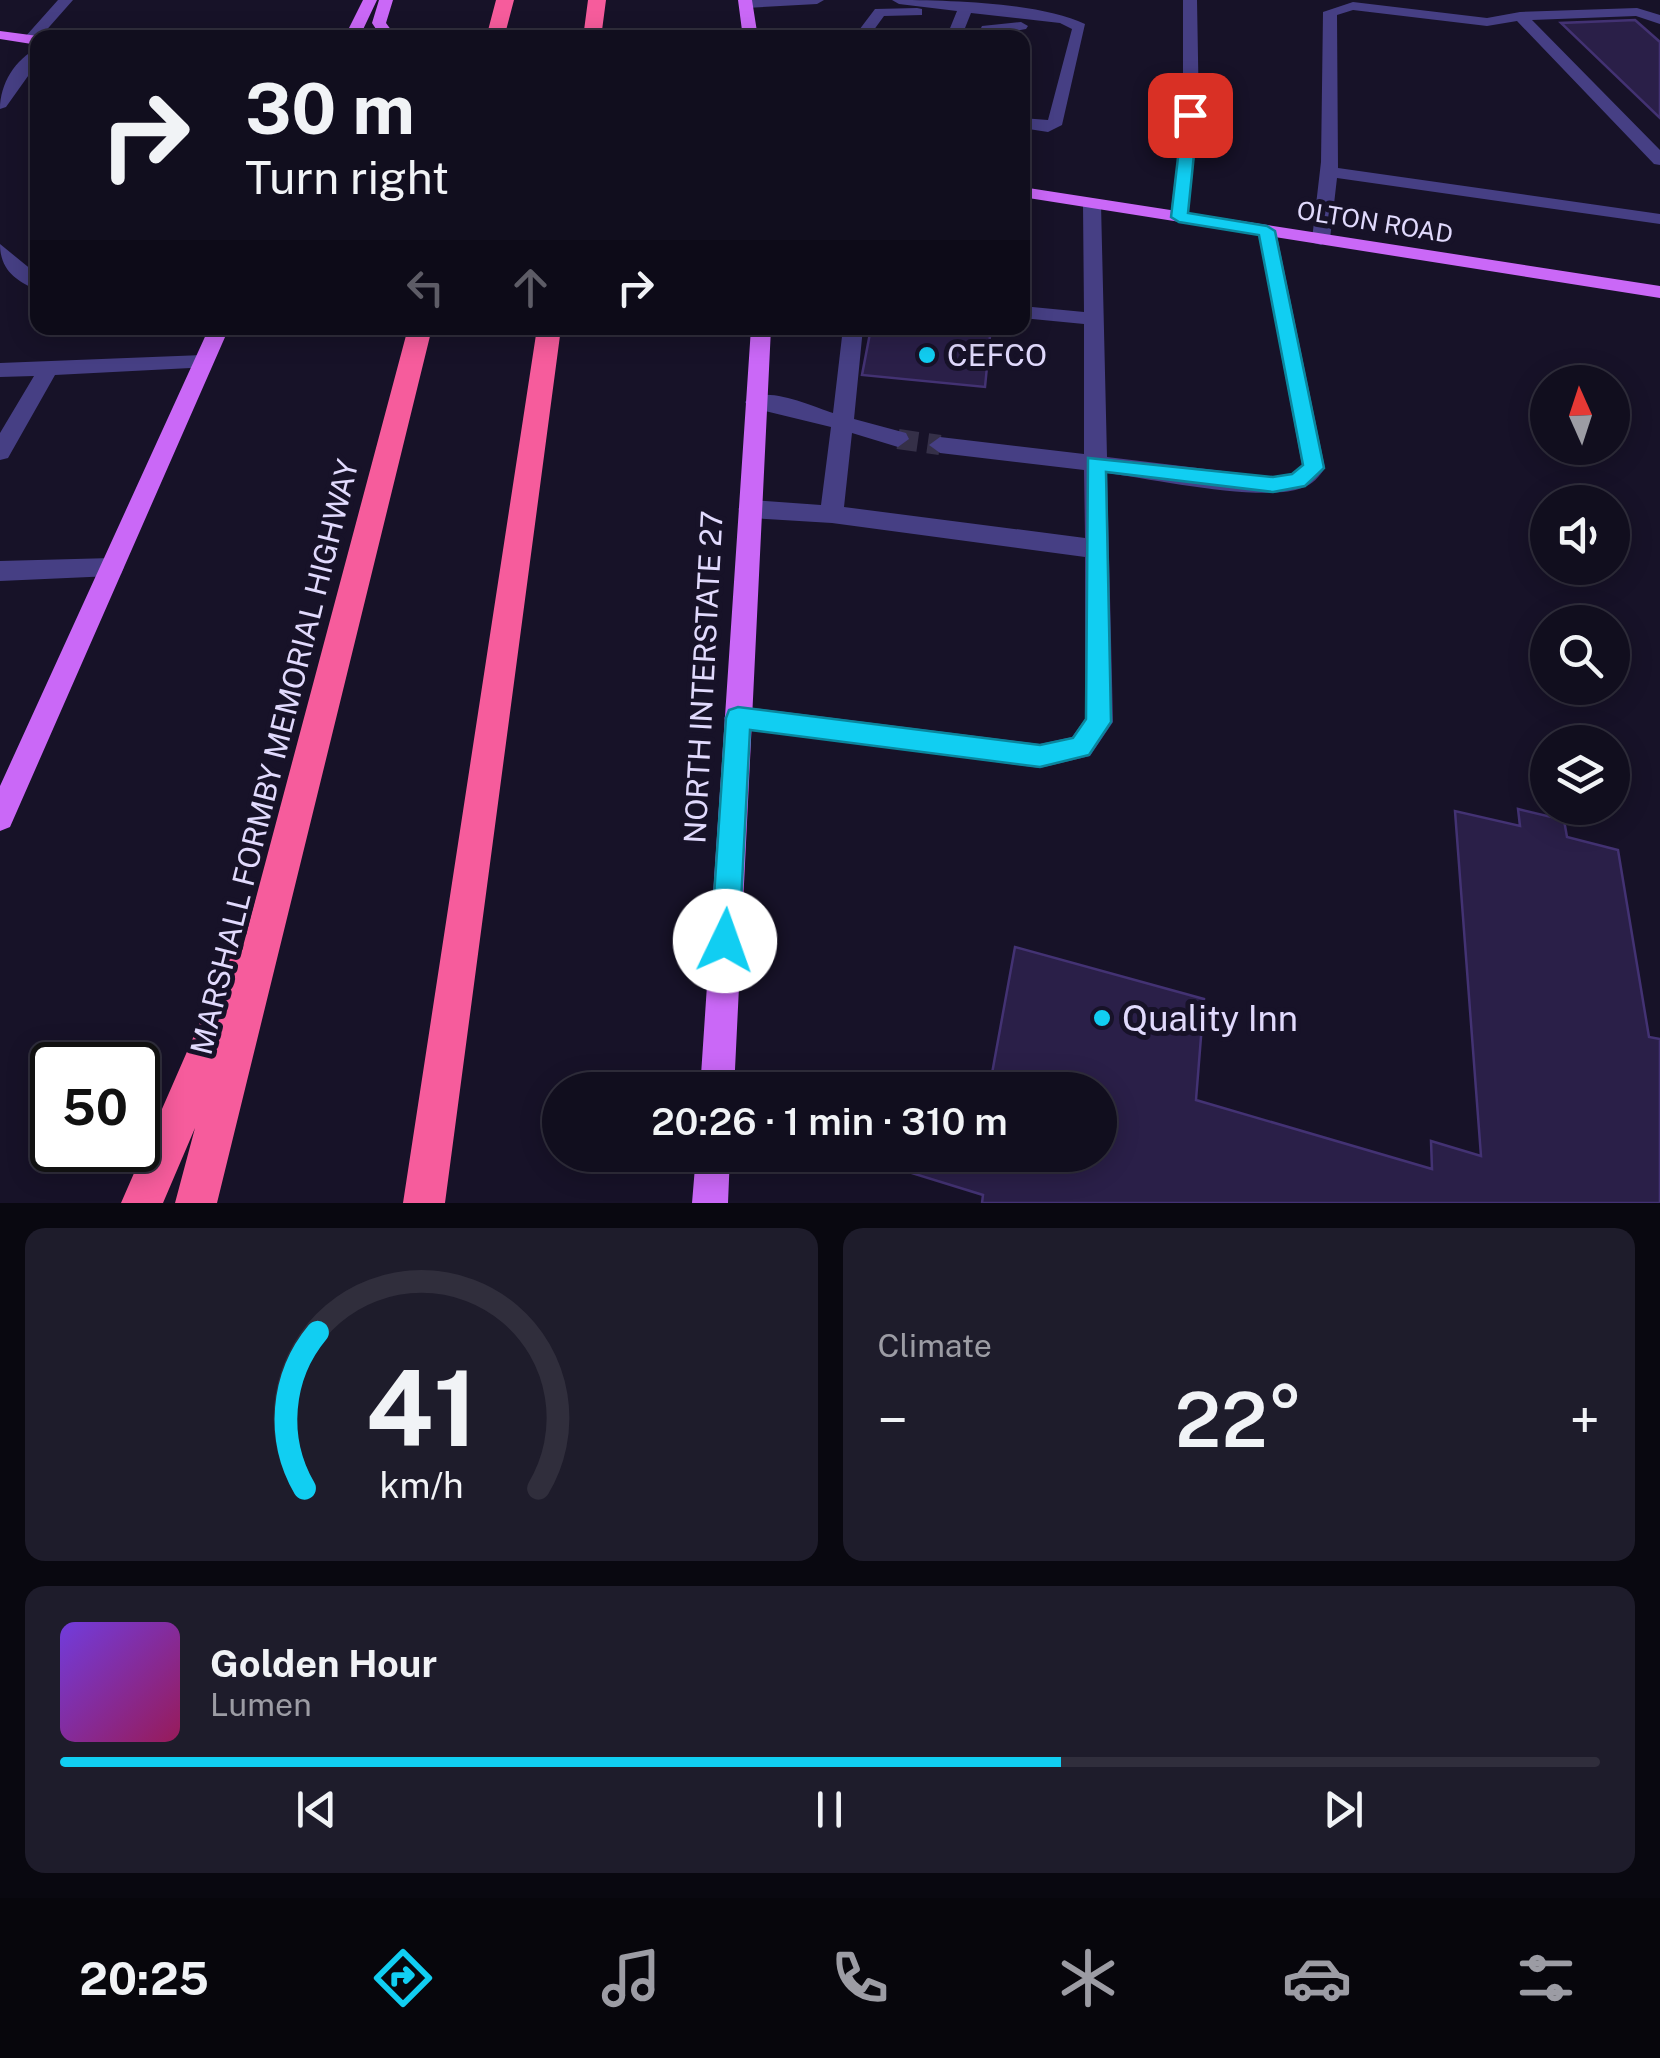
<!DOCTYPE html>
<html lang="en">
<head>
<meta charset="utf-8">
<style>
  :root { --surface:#110e1e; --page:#1e1c2b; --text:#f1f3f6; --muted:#9c9ca4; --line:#302e3c; --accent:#11cef2 }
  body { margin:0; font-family:"Public Sans",sans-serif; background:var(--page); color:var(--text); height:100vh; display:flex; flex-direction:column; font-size:38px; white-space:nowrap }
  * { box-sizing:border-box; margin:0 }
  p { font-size:32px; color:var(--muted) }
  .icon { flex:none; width:55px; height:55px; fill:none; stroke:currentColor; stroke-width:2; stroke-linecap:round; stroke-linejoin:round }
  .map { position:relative; height:1203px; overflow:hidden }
  .panel { display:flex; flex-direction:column; gap:25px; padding:25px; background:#090810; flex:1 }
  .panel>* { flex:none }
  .banner { position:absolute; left:30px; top:30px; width:1000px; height:305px; border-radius:20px; box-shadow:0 5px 25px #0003,0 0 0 2px var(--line); background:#110e1e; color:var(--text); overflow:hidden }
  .needle { width:65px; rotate:357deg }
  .buttons { position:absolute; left:1530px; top:365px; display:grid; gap:20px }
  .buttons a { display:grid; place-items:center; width:100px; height:100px; border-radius:50%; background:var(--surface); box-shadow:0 5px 25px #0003,0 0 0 2px var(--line); font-size:50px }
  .speed { position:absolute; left:30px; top:1042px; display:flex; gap:20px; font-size:50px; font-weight:700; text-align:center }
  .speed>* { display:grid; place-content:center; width:130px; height:130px; border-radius:50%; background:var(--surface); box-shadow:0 5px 25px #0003,0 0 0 2px var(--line); line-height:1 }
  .speed .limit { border:5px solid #111; border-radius:15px; background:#fff; color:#111 }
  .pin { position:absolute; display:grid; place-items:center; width:85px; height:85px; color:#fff; margin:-42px; border-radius:20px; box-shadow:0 5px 15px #0006 }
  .me { position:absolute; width:110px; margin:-55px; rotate:3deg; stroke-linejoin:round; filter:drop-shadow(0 0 8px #0008) }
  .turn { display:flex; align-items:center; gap:35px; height:210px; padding:0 50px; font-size:45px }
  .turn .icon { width:130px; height:130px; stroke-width:2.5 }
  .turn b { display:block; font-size:70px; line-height:85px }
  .lanes { display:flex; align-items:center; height:95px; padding:0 50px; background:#0003; justify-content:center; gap:50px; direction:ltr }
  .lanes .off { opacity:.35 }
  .big { font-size:75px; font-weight:600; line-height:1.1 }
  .panel .card { flex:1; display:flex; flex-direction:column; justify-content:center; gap:15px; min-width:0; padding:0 35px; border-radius:20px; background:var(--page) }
  .panel .dial { align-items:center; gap:0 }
  .dial svg { height:260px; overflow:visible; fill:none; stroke:var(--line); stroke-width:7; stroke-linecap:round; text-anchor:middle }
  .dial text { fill:var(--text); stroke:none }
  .song { display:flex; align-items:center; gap:30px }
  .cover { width:120px; height:120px; border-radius:15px; background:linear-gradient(135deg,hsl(260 70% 55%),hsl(330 70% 35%)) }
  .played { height:10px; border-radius:5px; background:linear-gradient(90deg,var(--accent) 65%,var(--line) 65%) }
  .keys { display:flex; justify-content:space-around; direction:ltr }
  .heat { display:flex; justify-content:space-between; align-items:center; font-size:55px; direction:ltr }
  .panel .tiles { flex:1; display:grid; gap:25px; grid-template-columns:1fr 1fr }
  .card:last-child { grid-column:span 2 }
  .trip { position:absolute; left:542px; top:1072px; width:575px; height:100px; border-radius:50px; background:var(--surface); box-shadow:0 5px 25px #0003,0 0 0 2px var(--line); font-weight:600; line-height:100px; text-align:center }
  .menu { display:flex; height:160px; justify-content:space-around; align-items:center; background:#07060c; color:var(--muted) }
  .menu .icon { width:70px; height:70px }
  .menu .selected { color:var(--accent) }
  .menu b { font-size:45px; color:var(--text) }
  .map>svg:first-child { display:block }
</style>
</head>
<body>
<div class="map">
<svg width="1660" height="1203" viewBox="0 0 1660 1203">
  <rect width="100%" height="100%" fill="#171228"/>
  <path fill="#2a1f48" stroke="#433273" stroke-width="2.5" d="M1635 20 1660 42V118L1561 23Z
    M871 328 990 336 985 387 862 375Z
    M1518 809 1564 820 1567 837 1618 850 1649 1037 1660 1039V1203H982L983 1195 892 1167 894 1155H1100V1090H989L1015 947 1204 999 1196 1100 1432 1169 1431 1141 1481 1156 1455 811 1520 826Z"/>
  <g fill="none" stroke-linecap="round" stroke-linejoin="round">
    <path stroke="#353048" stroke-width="20" stroke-dasharray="20 10" stroke-linecap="butt" d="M898 439 940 445"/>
    <path fill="#463f84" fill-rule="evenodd" d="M58 0H73L35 43H25V37Z
      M824 0 817 4 746 8 739 4 745 0Z
      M892 0C944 0 1039 2 1085 24L1062 125 1048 132 1022 128V118L1048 120 1072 29 1060 23 971 13 961 38H946L957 11 899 4Z
      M1183 0H1197L1199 115 1188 217 1179 222 1170 217 1183 115Z
      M1353 2 1487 18 1520 12 1637 8 1660 15V24L1636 16 1532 20 1660 150V165L1654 164 1517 21 1487 26 1353 10 1337 15 1338 168 1660 214V224L1337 178 1330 239 1321 245 1314 243 1312 239 1321 162 1323 12Z
      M917 8 922 9V15L884 16 868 38H853L875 9Z
      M1021 22 1028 26 1026 29 976 38 982 26Z
      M38 48V62L6 107 0 109C0 84 15 59 38 48Z
      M1092 199 1101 204 1107 457 1273 477 1292 474 1302 465 1258 231 1267 225 1276 231 1325 468C1320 476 1312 485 1302 488 1263 503 1153 479 1107 473L1113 722 1090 756 1040 768 728 726 724 718 728 710 738 706 1040 744 1072 737 1085 719V557L832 523 750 518 738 509 750 500 821 505 831 427 748 407 745 402C763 383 811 406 833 413L843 328H863L854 419 906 433 909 439 898 447 852 433 844 507 1085 538 1084 470 940 453 929 445 940 437 1084 454V324L1022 318V306L1084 312 1083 204Z
      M0 244 38 275V290C15 281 0 269 0 244Z
      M203 355 210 357 213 362 210 367 55 375 8 458 0 460V433L34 376 0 377V363Z
      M112 558 121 560 124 567 121 574 112 576 0 581V561Z"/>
    <path fill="#ca68f7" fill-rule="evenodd" d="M363 0H377L359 38H344Z
      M379 0H393L386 23 397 38H382L372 23Z
      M738 0H752L758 38H743Z
      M0 31 38 36 42 38H38V45L0 39Z
      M1022 187 1660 286V298L1022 197Z
      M209 328H229L10 827 0 831V786Z
      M751 328H771L734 1090H700Z
      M696 1155H730L728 1203H692Z"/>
    <path fill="#f65c9c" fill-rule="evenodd" d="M496 0H514L504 38H486Z
      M588 0H606L601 38H583Z
      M408 328H432L217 1203H175L195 1128 163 1203H121L227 960 241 954Z
      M537 328H561L445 1203H403Z"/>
  </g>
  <path fill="#11cef2" stroke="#0b869d" stroke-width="2.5" d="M1190 110 1198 115 1188 213 1267 226 1275 231 1324 468 1305 486 1273 492 1106 472 1111 722 1089 755 1040 767 750 730 739 941 735 951 725 955 715 951 711 941 726 718 729 710 738 707 1040 745 1073 738 1086 719 1088 458 1273 477 1292 474 1303 465 1259 235 1179 222 1171 217 1183 115Z"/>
  <g fill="#11cef2" stroke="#171228" stroke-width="4">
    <circle cx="927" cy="355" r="10"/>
    <circle cx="1102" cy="1018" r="10"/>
  </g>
  <g text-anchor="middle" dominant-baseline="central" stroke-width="10" stroke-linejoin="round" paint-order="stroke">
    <g font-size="25" fill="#e1dafd" stroke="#171228">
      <text transform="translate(1375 222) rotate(9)">OLTON ROAD</text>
    </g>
    <g font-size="30" fill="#e1dafd" stroke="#171228" text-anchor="start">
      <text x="947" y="355">CEFCO</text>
    </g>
    <g font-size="30" fill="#e1dafd" stroke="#171228">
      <text transform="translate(703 677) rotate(-87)">NORTH INTERSTATE 27</text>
      <text transform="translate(274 757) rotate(-76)">MARSHALL FORMBY MEMORIAL HIGHWAY</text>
    </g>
    <g font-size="35" fill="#e1dafd" stroke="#171228" text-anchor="start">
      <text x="1122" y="1018">Quality Inn</text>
    </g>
  </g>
</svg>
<div class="buttons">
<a><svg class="needle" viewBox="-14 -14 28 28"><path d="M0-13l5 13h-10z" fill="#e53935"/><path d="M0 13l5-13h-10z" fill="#9c9ca4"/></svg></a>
<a><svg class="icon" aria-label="sound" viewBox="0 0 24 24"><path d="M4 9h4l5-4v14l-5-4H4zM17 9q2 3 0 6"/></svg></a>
<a><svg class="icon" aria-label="search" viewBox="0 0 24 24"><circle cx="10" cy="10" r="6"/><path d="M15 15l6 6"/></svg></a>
<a><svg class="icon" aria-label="layers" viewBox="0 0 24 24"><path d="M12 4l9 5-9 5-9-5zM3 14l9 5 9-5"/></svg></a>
</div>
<div class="speed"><div class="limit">50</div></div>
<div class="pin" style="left:1190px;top:115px;background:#d93025"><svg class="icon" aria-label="arrive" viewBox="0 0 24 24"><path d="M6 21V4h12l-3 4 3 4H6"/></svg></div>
<svg class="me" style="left:725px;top:941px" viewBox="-20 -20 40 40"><circle r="19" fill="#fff"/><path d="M0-13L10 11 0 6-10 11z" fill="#11cef2"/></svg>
<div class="trip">20:26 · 1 min · 310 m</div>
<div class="banner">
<div class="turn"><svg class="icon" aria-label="right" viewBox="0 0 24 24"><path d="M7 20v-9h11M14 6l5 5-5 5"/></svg><div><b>30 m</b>Turn right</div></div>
<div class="lanes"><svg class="icon off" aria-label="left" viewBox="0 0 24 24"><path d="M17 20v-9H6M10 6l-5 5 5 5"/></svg><svg class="icon off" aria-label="ahead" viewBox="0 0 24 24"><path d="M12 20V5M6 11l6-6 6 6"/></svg><svg class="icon" aria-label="right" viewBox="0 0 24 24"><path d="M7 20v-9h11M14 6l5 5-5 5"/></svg></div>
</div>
</div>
<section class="panel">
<div class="tiles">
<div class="card dial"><svg viewBox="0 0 100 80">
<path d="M14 69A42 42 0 1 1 86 69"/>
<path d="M14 69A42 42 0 0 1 18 21" stroke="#11cef2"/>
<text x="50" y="56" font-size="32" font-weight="700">41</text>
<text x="50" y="72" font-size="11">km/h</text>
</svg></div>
<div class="card"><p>Climate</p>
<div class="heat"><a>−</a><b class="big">22°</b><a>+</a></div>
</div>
<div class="card">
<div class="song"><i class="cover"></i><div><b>Golden Hour</b><p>Lumen</p></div></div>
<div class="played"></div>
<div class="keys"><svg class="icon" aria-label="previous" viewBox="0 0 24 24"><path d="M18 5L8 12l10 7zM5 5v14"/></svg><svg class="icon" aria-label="pause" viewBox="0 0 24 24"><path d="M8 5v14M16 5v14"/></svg><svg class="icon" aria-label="next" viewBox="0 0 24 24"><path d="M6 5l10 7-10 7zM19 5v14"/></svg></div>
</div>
</div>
</section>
<nav class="menu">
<b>20:25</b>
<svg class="icon selected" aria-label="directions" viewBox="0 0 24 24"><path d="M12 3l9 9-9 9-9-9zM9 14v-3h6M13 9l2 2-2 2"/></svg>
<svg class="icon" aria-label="music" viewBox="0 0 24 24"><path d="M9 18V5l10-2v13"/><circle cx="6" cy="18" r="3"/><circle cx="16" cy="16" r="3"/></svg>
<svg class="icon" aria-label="phone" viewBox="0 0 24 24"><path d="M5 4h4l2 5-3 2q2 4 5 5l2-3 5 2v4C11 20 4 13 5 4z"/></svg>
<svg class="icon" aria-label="climate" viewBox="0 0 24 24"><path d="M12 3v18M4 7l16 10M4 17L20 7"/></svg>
<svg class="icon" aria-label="car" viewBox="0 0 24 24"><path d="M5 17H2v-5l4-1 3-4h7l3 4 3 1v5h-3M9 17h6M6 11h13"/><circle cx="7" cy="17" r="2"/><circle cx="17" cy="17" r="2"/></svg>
<svg class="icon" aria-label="filters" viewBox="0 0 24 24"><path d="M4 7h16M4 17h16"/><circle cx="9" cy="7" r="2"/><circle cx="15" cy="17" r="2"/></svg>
</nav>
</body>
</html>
